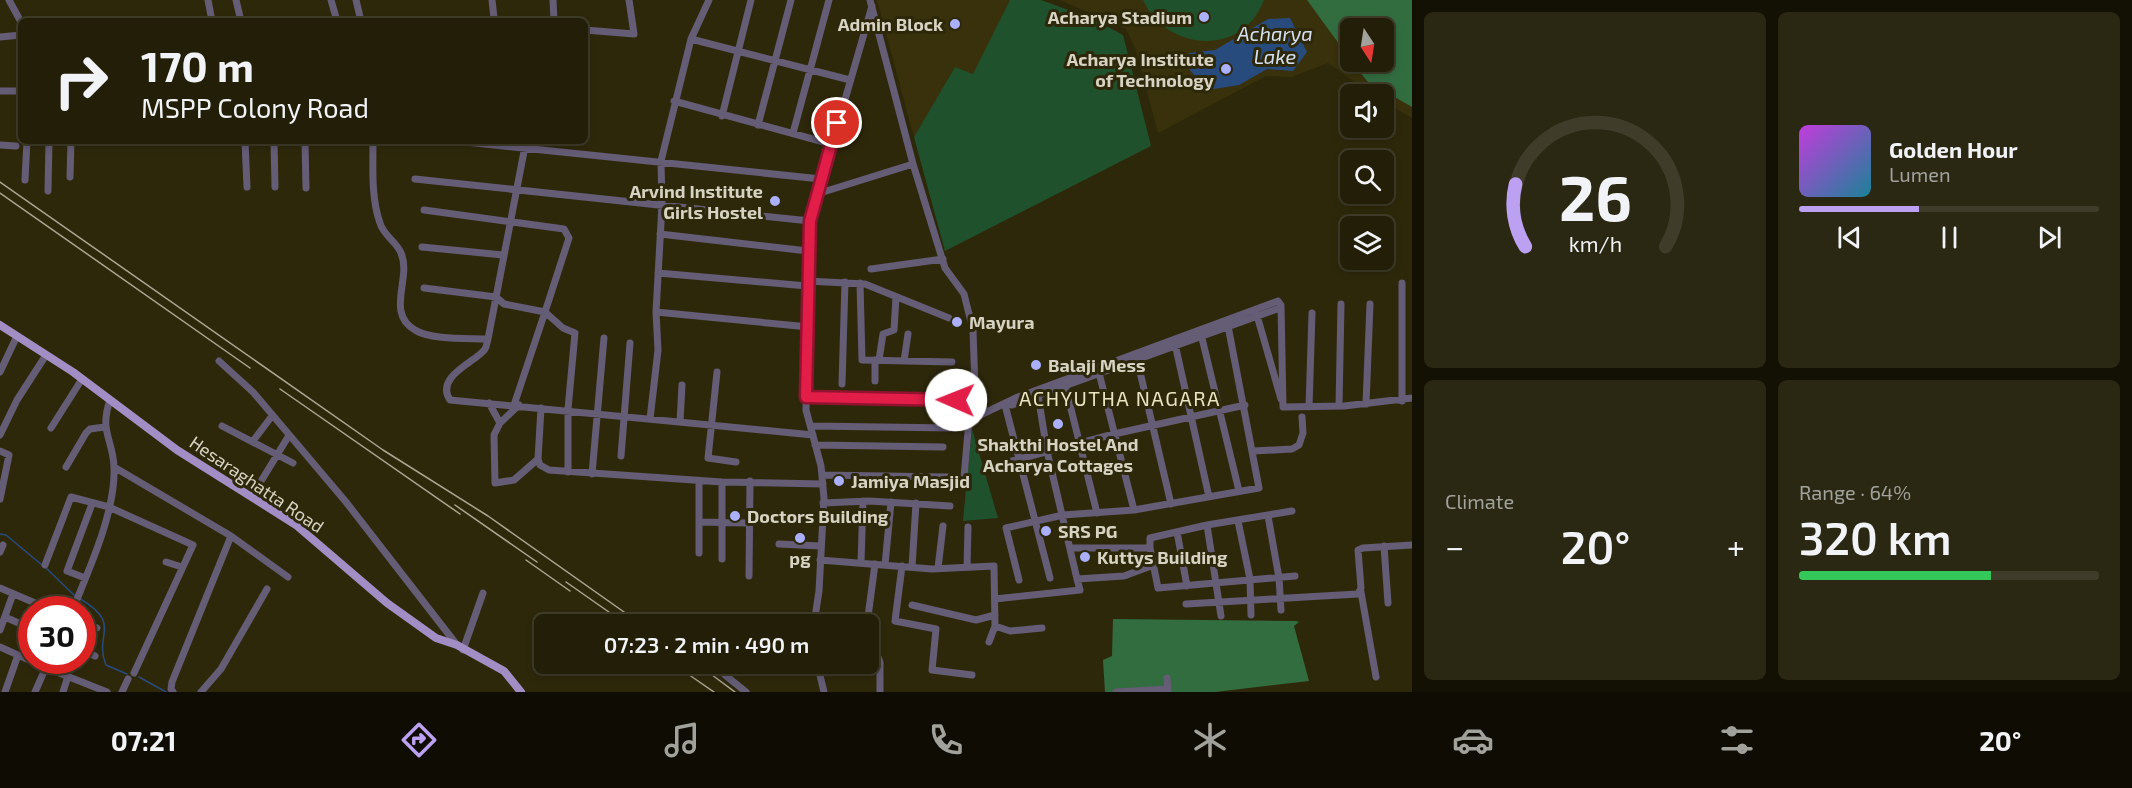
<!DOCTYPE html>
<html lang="en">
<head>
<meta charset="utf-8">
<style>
  :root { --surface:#221e08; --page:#2a2712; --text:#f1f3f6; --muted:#a2a29c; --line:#3f3c29; --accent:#bca0f2 }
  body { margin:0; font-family:"Exo 2",sans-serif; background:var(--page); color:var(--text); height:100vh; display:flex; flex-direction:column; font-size:22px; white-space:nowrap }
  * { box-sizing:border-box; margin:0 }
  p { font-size:20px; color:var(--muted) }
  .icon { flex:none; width:33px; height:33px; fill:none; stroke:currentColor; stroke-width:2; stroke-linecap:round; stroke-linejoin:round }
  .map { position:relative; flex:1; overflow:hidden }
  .side { display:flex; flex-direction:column; gap:12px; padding:12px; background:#131004; width:720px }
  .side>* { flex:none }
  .guide { position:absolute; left:18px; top:18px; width:570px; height:126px; border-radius:9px; box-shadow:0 3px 9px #0003,0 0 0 2px var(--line); background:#221e08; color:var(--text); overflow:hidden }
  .needle { width:39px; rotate:168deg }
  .fabs { position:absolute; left:1340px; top:18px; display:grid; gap:12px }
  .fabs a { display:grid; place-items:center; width:54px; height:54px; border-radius:9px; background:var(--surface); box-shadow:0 3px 9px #0003,0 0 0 2px var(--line); font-size:30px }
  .speed { position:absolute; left:18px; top:596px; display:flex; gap:12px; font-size:30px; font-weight:700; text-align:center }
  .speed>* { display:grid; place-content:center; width:78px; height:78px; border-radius:50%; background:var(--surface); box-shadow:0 3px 9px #0003,0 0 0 2px var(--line); line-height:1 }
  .speed .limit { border:9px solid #d22; background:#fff; color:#111 }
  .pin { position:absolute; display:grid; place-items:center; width:51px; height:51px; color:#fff; margin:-26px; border:3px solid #fff; border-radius:50%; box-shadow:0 2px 6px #0007 }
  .me { position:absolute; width:66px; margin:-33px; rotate:271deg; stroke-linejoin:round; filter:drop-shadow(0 0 4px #0008) }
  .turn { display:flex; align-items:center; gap:21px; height:126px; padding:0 24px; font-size:27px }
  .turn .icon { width:78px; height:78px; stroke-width:2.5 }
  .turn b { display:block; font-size:42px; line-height:51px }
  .big { font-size:45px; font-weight:600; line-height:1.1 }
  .side .tile { flex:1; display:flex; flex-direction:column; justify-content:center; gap:9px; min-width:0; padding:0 21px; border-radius:9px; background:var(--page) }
  .side .dial { align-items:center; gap:0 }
  .dial svg { height:156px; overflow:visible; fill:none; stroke:var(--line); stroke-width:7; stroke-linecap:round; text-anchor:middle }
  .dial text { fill:var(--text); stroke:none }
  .song { display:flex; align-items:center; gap:18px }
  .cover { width:72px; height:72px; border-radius:9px; background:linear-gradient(135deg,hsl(290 70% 55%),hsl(190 70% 35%)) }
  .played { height:6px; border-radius:3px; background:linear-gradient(90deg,var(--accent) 40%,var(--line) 40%) }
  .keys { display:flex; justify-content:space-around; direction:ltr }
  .heat { display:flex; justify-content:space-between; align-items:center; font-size:33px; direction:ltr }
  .charge { height:9px; border-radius:4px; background:linear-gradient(90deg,#34c759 64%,var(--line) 0) }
  .side .tiles { flex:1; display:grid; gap:12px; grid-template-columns:repeat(2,1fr) }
  .trip { position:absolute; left:534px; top:614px; width:345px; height:60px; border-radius:9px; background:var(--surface); box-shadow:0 3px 9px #0003,0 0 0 2px var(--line); font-weight:600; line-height:60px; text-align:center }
  .menu { display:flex; height:96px; justify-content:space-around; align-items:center; background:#0e0c03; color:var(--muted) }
  .menu .icon { width:42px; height:42px }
  .menu .current { color:var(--accent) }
  .menu b { font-size:27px; color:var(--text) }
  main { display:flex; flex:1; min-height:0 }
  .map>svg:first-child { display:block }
</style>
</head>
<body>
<main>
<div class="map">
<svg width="1412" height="692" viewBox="0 0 1412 692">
  <rect width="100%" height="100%" fill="#2e280b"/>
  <path fill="#39310b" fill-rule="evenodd" d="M877 0H1010L973 75 955 67 914 137Z
    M1060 0H1412V118L1383 101V94H1371L1328 63 1291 77 1266 76 1158 133 1136 50 1126 29ZM1350 28H1383V62H1350Z"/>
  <path fill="#20512d" d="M1010 0H1041L1093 19 1123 35 1151 146 945 251 914 137 955 67 973 74Z
    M1143 0H1264C1243 57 1167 52 1143 0Z
    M972 429 998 518 963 521Z"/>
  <path fill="#326d40" d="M1307 0H1412V107L1367 81 1352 62H1383V28H1350V59Z
    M1113 619 1296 621 1299 622 1294 626 1309 681 1215 692H1105L1103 660 1112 656Z"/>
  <path fill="#284b7e" d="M1290 18 1307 52 1293 71 1267 69 1239 85 1208 90 1186 66 1189 53 1215 50 1268 19Z"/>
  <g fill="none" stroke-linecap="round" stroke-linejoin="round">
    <path stroke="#284b7e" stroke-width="1.5" d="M0 534 6 535 42 565
      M46 568 75 596
      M79 598C124 625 93 633 106 665L127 674
      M139 677 166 692"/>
    <path stroke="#655c76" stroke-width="7" d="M9 0 21 22
      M208 0 212 21
      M236 0 241 21
      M331 0 337 21
      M356 0 361 21
      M553 0 554 21
      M870 0 913 164 945 268 964 294 973 330 976 418
      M478 21 494 18 492 0
      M585 30 634 34 629 0
      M0 37 21 35
      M691 39 850 80
      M0 91H21
      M674 101 831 144
      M722 116 751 0
      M758 125 791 0
      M793 133 829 0
      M245 141 247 187
      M274 141 275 187
      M305 141 306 188
      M373 141C373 168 371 198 380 223 383 235 397 242 401 253 412 278 385 313 415 330 430 340 469 338 488 339L526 141
      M456 141 821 179
      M0 145 16 146
      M70 177 71 141
      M415 179 810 221
      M25 180 27 141
      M48 191 49 141
      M820 193 913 164
      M424 210 564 229 569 238 545 312 563 328 575 333 568 409V472
      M660 234 808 251
      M422 247 503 255
      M871 269 943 259
      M658 273 807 286
      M807 281 865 284 949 318
      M860 283 862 360 952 362
      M424 288 496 297 504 304 545 312 514 405
      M656 312 809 327
      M1256 312 1281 399
      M1200 330 1239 491
      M488 339C487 342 487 346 485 349 478 361 434 376 450 400L813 435
      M1175 344 1209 497
      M1136 355 1171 504
      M879 360 883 334 894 330 896 297
      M219 361 253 392 346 502 457 645
      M904 361 908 334
      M0 372 17 336
      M717 372 708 458 736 462
      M1099 373 1134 510
      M875 381V360
      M1064 381 1097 513
      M842 384 845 282
      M1038 395 1047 451 1077 579
      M806 397 956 400
      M1402 401V283
      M489 403 500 423 494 435 495 483 514 480 538 459
      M1009 403 1012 405 1280 308
      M1366 404 1370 304
      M1005 405 1050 578
      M1339 406 1341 304
      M1283 407 1344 406 1412 398
      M1309 407 1312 313
      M541 408 538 459 540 465 549 470 722 482 823 484
      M650 419 658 350 656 312 662 205 661 161 691 39 709 0
      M680 422 682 385
      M500 423 519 405
      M222 426 293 463
      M811 426 953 428 1018 397 1278 301 1281 305 1283 407
      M51 428 82 379
      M0 435 17 400 46 355
      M253 441 272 416
      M815 445 943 447
      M0 451 9 455 0 499
      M1254 451 1292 449 1299 445 1303 433 1302 417
      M621 456 630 343
      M66 467 86 433 90 429 105 427
      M114 467 231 536 288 577
      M989 467 1114 434 1245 405
      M592 474 604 338
      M822 475 948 477
      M964 477 969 420
      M699 481V553
      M252 496 288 437
      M823 503 869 501 950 506
      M1268 516 1279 578 1281 610
      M1238 521 1250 579 1251 615
      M699 522 748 523
      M1207 525 1221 616
      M1177 532 1187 586
      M779 544 821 546
      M1384 546 1388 603
      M1070 548H1150V538L1207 525 1292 511
      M1150 548 1158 588 1295 576
      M0 552 3 545
      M722 559V482
      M820 560 932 569 994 566 995 626 989 642
      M166 562 182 567
      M861 563 863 501
      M45 565 71 497 109 507 193 545 134 673
      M885 565 891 502
      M902 566 895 621 936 629 932 670 972 675
      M912 567 916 503
      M967 567 968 527
      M938 568 943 526
      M749 576 750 481
      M85 578 67 571 92 504
      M1019 580 1006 528 1063 515 1134 510 1259 488 1228 326
      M0 588 49 609
      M1361 592 1376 677
      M995 599 1080 590 1077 579 1124 576 1154 565
      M1186 604 1358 594 1361 588 1358 550 1363 548 1412 545
      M912 605 976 620 995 615
      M73 609C89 569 116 511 114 467 113 439 99 432 110 400
      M5 617 32 629
      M82 623 97 628
      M814 624 819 591 824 498 821 466 806 410 810 221 872 6
      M867 624 875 564
      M995 626 1010 631 1042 628
      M0 630 13 594
      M868 633 880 662V692
      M0 647 49 669
      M82 650 95 656
      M463 650 483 593
      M52 660 49 669 107 692
      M717 663 725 675 746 692
      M817 663 824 692
      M1167 678 1168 692
      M5 692 18 655
      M35 692 46 667
      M63 692 68 676
      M122 692 128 679
      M173 692 171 689 172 682 231 536
      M201 692 221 669 267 589
      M1116 692 1168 689"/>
    <path stroke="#a28ec4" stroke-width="8" d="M0 325 73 372 177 450 296 525 387 603 436 638 457 645 504 671 521 692"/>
    <path stroke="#aba793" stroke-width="1.5" d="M0 182 383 450 488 516 641 624
      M0 193 250 368
      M280 389 460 514
      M455 505 537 562
      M526 560 570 591
      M566 582 626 624
      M672 663 714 692
      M696 663 735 692"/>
  </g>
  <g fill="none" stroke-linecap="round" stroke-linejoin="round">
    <defs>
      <path id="route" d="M837 123 810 221 806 397 956 400"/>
    </defs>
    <use href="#route" stroke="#92132f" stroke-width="15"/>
    <use href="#route" stroke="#e11d48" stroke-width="10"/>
  </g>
  <g fill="#aab0fb" stroke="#2e280b" stroke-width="2">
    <circle cx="1204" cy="17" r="6"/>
    <circle cx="955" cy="24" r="6"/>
    <circle cx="1226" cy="69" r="6"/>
    <circle cx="775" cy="201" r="6"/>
    <circle cx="957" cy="322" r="6"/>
    <circle cx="1036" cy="365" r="6"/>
    <circle cx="1058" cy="424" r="6"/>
    <circle cx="839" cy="481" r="6"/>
    <circle cx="735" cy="516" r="6"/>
    <circle cx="1046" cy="531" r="6"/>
    <circle cx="800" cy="538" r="6"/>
    <circle cx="1085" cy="557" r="6"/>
  </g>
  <g text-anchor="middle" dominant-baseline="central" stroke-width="6" stroke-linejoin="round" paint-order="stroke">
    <g font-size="18" font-weight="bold" fill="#d7d3c3" stroke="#2e280b" text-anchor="start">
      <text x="1192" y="17" text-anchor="end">Acharya Stadium</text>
      <text x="943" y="24" text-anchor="end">Admin Block</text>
      <text x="1214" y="59" text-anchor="end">Acharya Institute<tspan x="1214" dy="21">of Technology</tspan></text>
      <text x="763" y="191" text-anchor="end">Arvind Institute<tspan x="763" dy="21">Girls Hostel</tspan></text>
      <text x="969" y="322">Mayura</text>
      <text x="1048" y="365">Balaji Mess</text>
      <text x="1058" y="444" text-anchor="middle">Shakthi Hostel And<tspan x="1058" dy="21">Acharya Cottages</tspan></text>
      <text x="851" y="481">Jamiya Masjid</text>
      <text x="747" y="516">Doctors Building</text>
      <text x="1058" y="531">SRS PG</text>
      <text x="1097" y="557">Kuttys Building</text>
      <text x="800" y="558" text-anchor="middle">pg</text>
    </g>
    <g font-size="18" fill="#d7d3c3" stroke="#2e280b">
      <text transform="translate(257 484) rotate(34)">Hesaraghatta Road</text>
    </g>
    <g font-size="20" font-style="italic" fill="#d5e0f0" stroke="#2e280b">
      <text x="1275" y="33">Acharya<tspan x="1275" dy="23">Lake</tspan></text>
    </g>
    <g font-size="20" letter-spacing="1.5" fill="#ebe4c2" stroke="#2e280b">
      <text x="1120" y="398">ACHYUTHA NAGARA</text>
    </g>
  </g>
</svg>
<div class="fabs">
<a><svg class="needle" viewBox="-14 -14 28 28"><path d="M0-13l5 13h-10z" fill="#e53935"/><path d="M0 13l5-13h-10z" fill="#a2a29c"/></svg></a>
<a><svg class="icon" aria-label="sound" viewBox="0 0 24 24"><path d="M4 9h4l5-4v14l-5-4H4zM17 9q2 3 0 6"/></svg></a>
<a><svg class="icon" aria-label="search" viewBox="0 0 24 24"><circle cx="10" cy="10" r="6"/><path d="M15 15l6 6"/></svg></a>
<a><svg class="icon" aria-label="layers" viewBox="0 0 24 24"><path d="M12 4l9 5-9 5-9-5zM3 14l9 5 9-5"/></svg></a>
</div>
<div class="speed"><div class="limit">30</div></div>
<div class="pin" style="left:837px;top:123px;background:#d93025"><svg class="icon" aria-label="arrive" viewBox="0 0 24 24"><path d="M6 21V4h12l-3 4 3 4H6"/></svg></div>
<svg class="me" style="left:956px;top:400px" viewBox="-20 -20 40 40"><circle r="19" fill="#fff"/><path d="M0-13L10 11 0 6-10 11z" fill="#e11d48"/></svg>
<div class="trip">07:23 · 2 min · 490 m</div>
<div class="guide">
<div class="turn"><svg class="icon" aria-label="right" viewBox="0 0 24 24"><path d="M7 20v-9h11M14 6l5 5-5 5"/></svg><div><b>170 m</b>MSPP Colony Road</div></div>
</div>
</div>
<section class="side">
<div class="tiles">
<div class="tile dial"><svg viewBox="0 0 100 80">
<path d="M14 69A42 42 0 1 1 86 69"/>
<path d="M14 69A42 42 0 0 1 9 37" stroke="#bca0f2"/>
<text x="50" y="56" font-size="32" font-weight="700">26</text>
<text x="50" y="72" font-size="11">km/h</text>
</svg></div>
<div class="tile">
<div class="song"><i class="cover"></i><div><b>Golden Hour</b><p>Lumen</p></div></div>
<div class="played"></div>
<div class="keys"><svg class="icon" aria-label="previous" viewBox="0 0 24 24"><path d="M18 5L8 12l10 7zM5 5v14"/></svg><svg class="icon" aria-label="pause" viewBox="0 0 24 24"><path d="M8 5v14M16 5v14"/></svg><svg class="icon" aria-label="next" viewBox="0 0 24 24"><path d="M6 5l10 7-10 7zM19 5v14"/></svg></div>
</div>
<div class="tile"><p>Climate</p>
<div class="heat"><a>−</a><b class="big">20°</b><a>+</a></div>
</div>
<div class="tile"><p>Range · 64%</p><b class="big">320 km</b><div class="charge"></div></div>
</div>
</section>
</main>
<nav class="menu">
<b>07:21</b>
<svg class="icon current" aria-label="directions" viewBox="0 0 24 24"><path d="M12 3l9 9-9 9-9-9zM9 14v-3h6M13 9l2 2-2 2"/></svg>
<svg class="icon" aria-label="music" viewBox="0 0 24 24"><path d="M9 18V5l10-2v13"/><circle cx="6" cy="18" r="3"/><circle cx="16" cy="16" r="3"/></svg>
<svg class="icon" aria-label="phone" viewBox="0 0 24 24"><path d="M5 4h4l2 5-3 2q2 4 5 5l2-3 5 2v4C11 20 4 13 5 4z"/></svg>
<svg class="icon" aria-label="climate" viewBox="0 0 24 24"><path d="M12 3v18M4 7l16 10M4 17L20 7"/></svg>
<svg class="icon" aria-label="car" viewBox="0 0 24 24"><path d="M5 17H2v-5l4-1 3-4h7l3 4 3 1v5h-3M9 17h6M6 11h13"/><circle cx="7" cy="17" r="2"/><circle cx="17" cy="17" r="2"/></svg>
<svg class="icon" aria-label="filters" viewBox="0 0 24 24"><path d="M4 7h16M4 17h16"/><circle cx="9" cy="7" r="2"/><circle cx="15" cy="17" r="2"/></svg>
<b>20°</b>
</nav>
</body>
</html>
